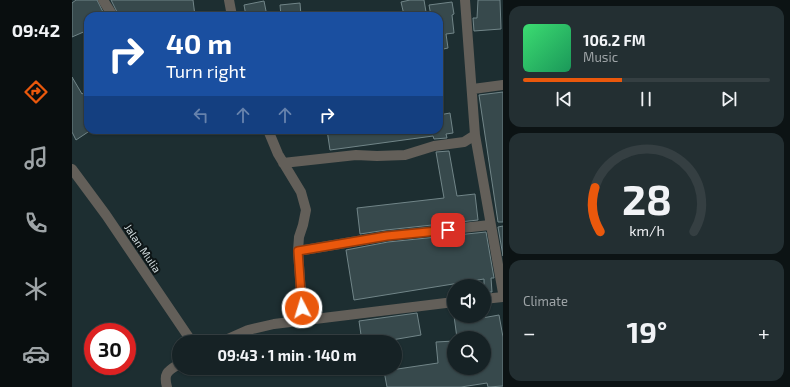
<!DOCTYPE html>
<html lang="en">
<head>
<meta charset="utf-8">
<style>
  :root { --surface:#162225; --page:#232f32; --text:#f1f3f6; --muted:#9ea4a7; --line:#353f42; --accent:#ea580c }
  body { margin:0; font-family:"Exo 2",sans-serif; background:var(--page); color:var(--text); height:100vh; display:flex; flex-direction:column; font-size:15px; white-space:nowrap }
  * { box-sizing:border-box; margin:0 }
  p { font-size:13px; color:var(--muted) }
  .icon { flex:none; width:22px; height:22px; fill:none; stroke:currentColor; stroke-width:2; stroke-linecap:round; stroke-linejoin:round }
  .map { position:relative; flex:1; overflow:hidden }
  .sheet { display:flex; flex-direction:column; gap:6px; padding:6px; background:#0c1314; width:287px }
  .sheet>* { flex:none }
  .guide { position:absolute; left:12px; top:12px; width:359px; height:122px; border-radius:12px; box-shadow:0 1px 3px #0004,0 0 0 1px var(--line); background:#1a4fa0; color:#fff; overflow:hidden }
  .tools { position:absolute; left:375px; top:279px; display:grid; gap:8px }
  .tools a { display:grid; place-items:center; width:44px; height:44px; border-radius:50%; background:var(--surface); box-shadow:0 1px 3px #0004,0 0 0 1px var(--line); font-size:20px }
  .speed { position:absolute; left:12px; top:323px; display:flex; gap:8px; font-size:20px; font-weight:700; text-align:center }
  .speed>* { display:grid; place-content:center; width:52px; height:52px; border-radius:50%; background:var(--surface); box-shadow:0 1px 3px #0004,0 0 0 1px var(--line); line-height:1 }
  .speed .limit { border:6px solid #d22; background:#fff; color:#111 }
  .pin { position:absolute; display:grid; place-items:center; width:34px; height:34px; color:#fff; margin:-17px; border-radius:8px; box-shadow:0 2px 6px #0006 }
  .me { position:absolute; width:44px; margin:-22px; rotate:355deg; stroke-linejoin:round; filter:drop-shadow(0 0 3px #0008) }
  .turn { display:flex; align-items:center; gap:14px; height:84px; padding:0 16px; font-size:18px }
  .turn .icon { width:52px; height:52px; stroke-width:2.5 }
  .turn b { display:block; font-size:28px; line-height:34px }
  .lanes { display:flex; align-items:center; height:38px; padding:0 16px; background:#0003; justify-content:center; gap:20px; direction:ltr }
  .lanes .off { opacity:.35 }
  .big { font-size:30px; font-weight:700; line-height:1.1 }
  .sheet .tile { flex:1; display:flex; flex-direction:column; justify-content:center; gap:6px; min-width:0; padding:0 14px; border-radius:12px; background:var(--page) }
  .sheet .dial { align-items:center; gap:0 }
  .dial svg { height:104px; overflow:visible; fill:none; stroke:var(--line); stroke-width:7; stroke-linecap:round; text-anchor:middle }
  .dial text { fill:var(--text); stroke:none }
  .song { display:flex; align-items:center; gap:12px }
  .cover { width:48px; height:48px; border-radius:6px; background:linear-gradient(135deg,hsl(140 70% 55%),hsl(150 70% 35%)) }
  .played { height:4px; border-radius:2px; background:linear-gradient(90deg,var(--accent) 40%,var(--line) 40%) }
  .keys { display:flex; justify-content:space-around; direction:ltr }
  .heat { display:flex; justify-content:space-between; align-items:center; font-size:22px; direction:ltr }
  .trip { position:absolute; left:100px; top:335px; width:230px; height:40px; border-radius:20px; background:var(--surface); box-shadow:0 1px 3px #0004,0 0 0 1px var(--line); font-weight:700; line-height:40px; text-align:center }
  main { display:flex; flex:1; min-height:0 }
  .tab-bar { display:flex; flex-direction:column; width:72px; justify-content:space-around; align-items:center; background:#090e0f; color:var(--muted) }
  .tab-bar .icon { width:28px; height:28px }
  .tab-bar .active { color:var(--accent) }
  .tab-bar b { font-size:18px; color:var(--text) }
  .map>svg:first-child { display:block }
</style>
</head>
<body>
<main>
<nav class="tab-bar">
<b>09:42</b>
<svg class="icon active" aria-label="directions" viewBox="0 0 24 24"><path d="M12 3l9 9-9 9-9-9zM9 14v-3h6M13 9l2 2-2 2"/></svg>
<svg class="icon" aria-label="music" viewBox="0 0 24 24"><path d="M9 18V5l10-2v13"/><circle cx="6" cy="18" r="3"/><circle cx="16" cy="16" r="3"/></svg>
<svg class="icon" aria-label="phone" viewBox="0 0 24 24"><path d="M5 4h4l2 5-3 2q2 4 5 5l2-3 5 2v4C11 20 4 13 5 4z"/></svg>
<svg class="icon" aria-label="climate" viewBox="0 0 24 24"><path d="M12 3v18M4 7l16 10M4 17L20 7"/></svg>
<svg class="icon" aria-label="car" viewBox="0 0 24 24"><path d="M5 17H2v-5l4-1 3-4h7l3 4 3 1v5h-3M9 17h6M6 11h13"/><circle cx="7" cy="17" r="2"/><circle cx="17" cy="17" r="2"/></svg>
</nav>
<div class="map">
<svg width="431" height="387" viewBox="0 0 431 387">
  <rect width="100%" height="100%" fill="#1d2e31"/>
  <path fill="#37494c" stroke="#718588" d="M4 0H25L33 16H16V30L0 37V3Z
    M39 0H121L123 16H47Z
    M338 0H352L354 12 332 15 329 2Z
    M406 0H428L429 29 402 31 401 18H405Z
    M192 1 195 16H174L172 5Z
    M380 2 382 14 380 15 382 33 374 34 376 48 367 50V16H359L357 5Z
    M228 3 229 16H209L208 5Z
    M0 77 10 94 16 90V132L4 140 0 132Z
    M431 92V222H426L407 95Z
    M378 113 381 133 374 134 375 138 362 139 361 136 258 150 255 130H367V115Z
    M377 151 385 196 403 194 406 220 314 230 288 234 285 208 372 198 364 152Z
    M431 226V256L426 227Z
    M414 232 422 278H419L420 292H412V279L282 300 274 250 316 242Z
    M345 313 349 335 308 342H290L287 321Z
    M427 315 431 337V386L416 387 415 383 389 387H315L312 371 366 363 364 342 382 341V368H412V338H385L382 316H398L399 320Z"/>
  <g fill="none" stroke-linecap="round" stroke-linejoin="round">
    <path stroke="#635f59" stroke-width="10" d="M31 0 41 16
      M157 0 160 16
      M393 0 403 135 431 293
      M401 89 431 85
      M196 130 206 154 229 192 234 210 231 225 227 237 226 251 231 321
      M211 163 284 155 305 156 333 155 362 146 392 142 403 135
      M0 169 34 215 120 342
      M226 251 315 236 418 225
      M412 299 431 297
      M149 342 176 330 202 324 382 302
      M95 387C91 373 96 371 107 364"/>
  </g>
  <g fill="none" stroke-linecap="round" stroke-linejoin="round">
    <defs>
      <path id="route" d="M230 308 226 251 315 236 376 230"/>
    </defs>
    <use href="#route" stroke="#983908" stroke-width="10"/>
    <use href="#route" stroke="#ea580c" stroke-width="7"/>
  </g>
  <g text-anchor="middle" dominant-baseline="central" stroke-width="4" stroke-linejoin="round" paint-order="stroke">
    <g font-size="11" fill="#ced8da" stroke="#0d1516">
      <text transform="translate(71 248) rotate(56)">Jalan Mulia</text>
    </g>
  </g>
</svg>
<div class="tools">
<a><svg class="icon" aria-label="sound" viewBox="0 0 24 24"><path d="M4 9h4l5-4v14l-5-4H4zM17 9q2 3 0 6"/></svg></a>
<a><svg class="icon" aria-label="search" viewBox="0 0 24 24"><circle cx="10" cy="10" r="6"/><path d="M15 15l6 6"/></svg></a>
</div>
<div class="speed"><div class="limit">30</div></div>
<div class="pin" style="left:376px;top:230px;background:#d93025"><svg class="icon" aria-label="arrive" viewBox="0 0 24 24"><path d="M6 21V4h12l-3 4 3 4H6"/></svg></div>
<svg class="me" style="left:230px;top:308px" viewBox="-20 -20 40 40"><circle r="17" fill="#ea580c" stroke="#fff" stroke-width="3"/><path d="M0-11L8 9 0 5-8 9z" fill="#fff"/></svg>
<div class="trip">09:43 · 1 min · 140 m</div>
<div class="guide">
<div class="turn"><svg class="icon" aria-label="right" viewBox="0 0 24 24"><path d="M7 20v-9h11M14 6l5 5-5 5"/></svg><div><b>40 m</b>Turn right</div></div>
<div class="lanes"><svg class="icon off" aria-label="left" viewBox="0 0 24 24"><path d="M17 20v-9H6M10 6l-5 5 5 5"/></svg><svg class="icon off" aria-label="ahead" viewBox="0 0 24 24"><path d="M12 20V5M6 11l6-6 6 6"/></svg><svg class="icon off" aria-label="ahead" viewBox="0 0 24 24"><path d="M12 20V5M6 11l6-6 6 6"/></svg><svg class="icon" aria-label="right" viewBox="0 0 24 24"><path d="M7 20v-9h11M14 6l5 5-5 5"/></svg></div>
</div>
</div>
<section class="sheet">
<div class="tile">
<div class="song"><i class="cover"></i><div><b>106.2 FM</b><p>Music</p></div></div>
<div class="played"></div>
<div class="keys"><svg class="icon" aria-label="previous" viewBox="0 0 24 24"><path d="M18 5L8 12l10 7zM5 5v14"/></svg><svg class="icon" aria-label="pause" viewBox="0 0 24 24"><path d="M8 5v14M16 5v14"/></svg><svg class="icon" aria-label="next" viewBox="0 0 24 24"><path d="M6 5l10 7-10 7zM19 5v14"/></svg></div>
</div>
<div class="tile dial"><svg viewBox="0 0 100 80">
<path d="M14 69A42 42 0 1 1 86 69"/>
<path d="M14 69A42 42 0 0 1 10 35" stroke="#ea580c"/>
<text x="50" y="56" font-size="32" font-weight="700">28</text>
<text x="50" y="72" font-size="11">km/h</text>
</svg></div>
<div class="tile"><p>Climate</p>
<div class="heat"><a>−</a><b class="big">19°</b><a>+</a></div>
</div>
</section>
</main>
</body>
</html>
